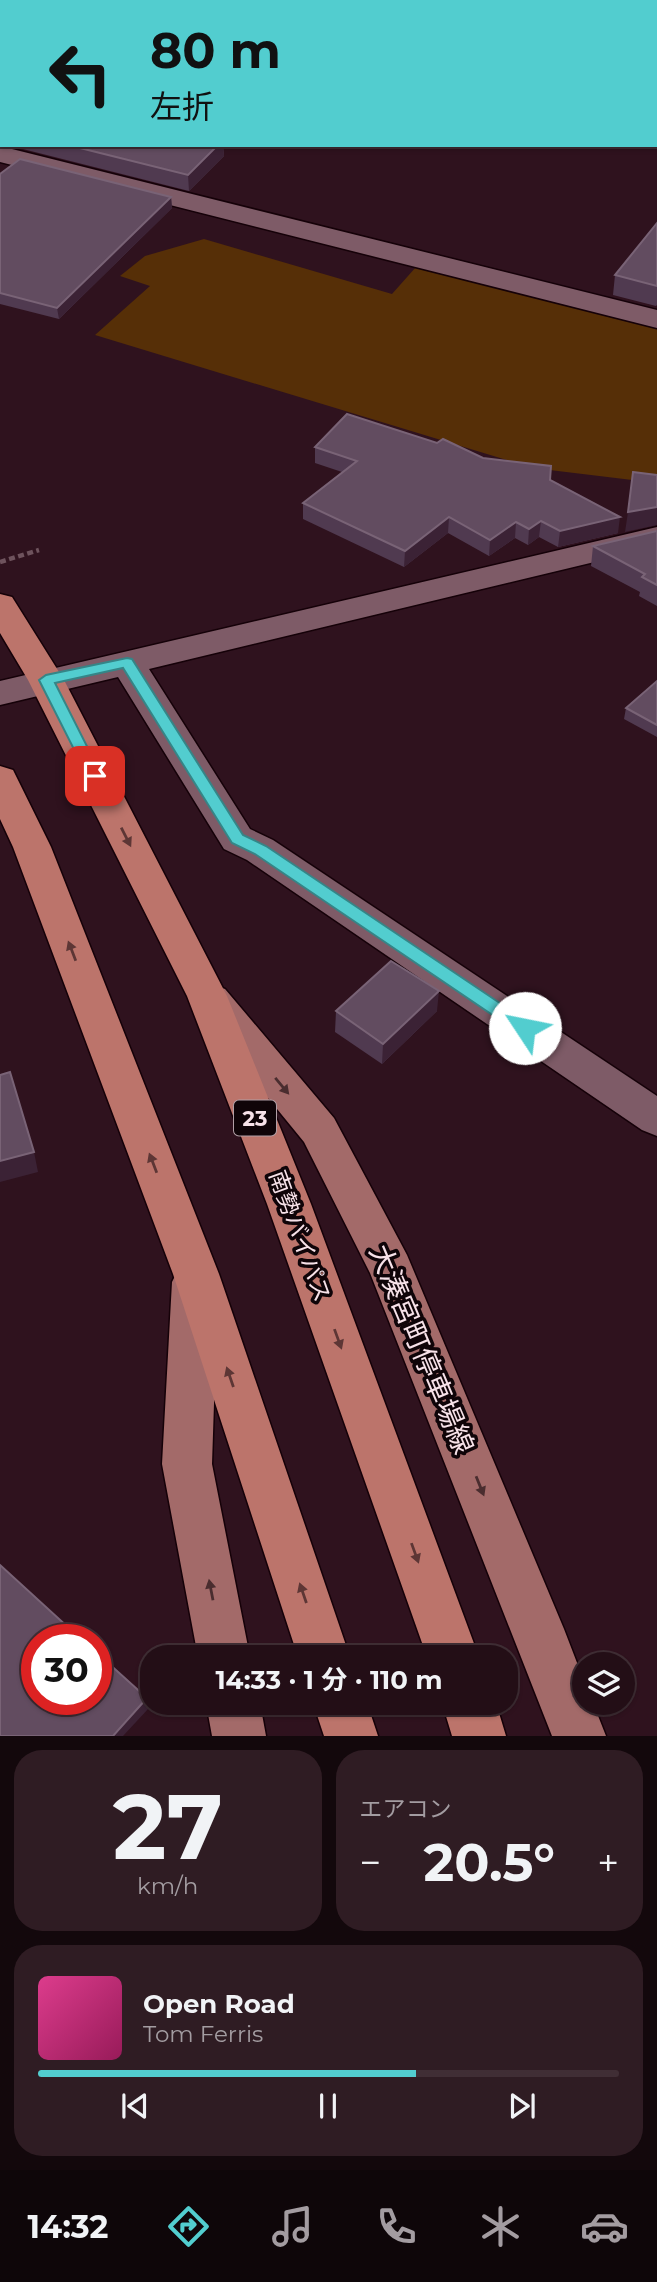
<!DOCTYPE html>
<html lang="ja">
<head>
<meta charset="utf-8">
<style>
  :root { --surface:#230e16; --page:#2f1c23; --text:#f1f3f6; --muted:#a39ca1; --line:#402e35; --accent:#52cdcf }
  body { margin:0; font-family:Montserrat,"Noto Sans JP",sans-serif; background:var(--page); color:var(--text); height:100vh; display:flex; flex-direction:column; font-size:26px; white-space:nowrap }
  * { box-sizing:border-box; margin:0 }
  p { font-size:23px; color:var(--muted) }
  .icon { flex:none; width:38px; height:38px; fill:none; stroke:currentColor; stroke-width:2; stroke-linecap:round; stroke-linejoin:round }
  .map { position:relative; height:1736px; overflow:hidden }
  .side { display:flex; flex-direction:column; gap:14px; padding:14px; background:#13080c; flex:1 }
  .side>* { flex:none }
  .guide { position:absolute; left:0px; top:0px; width:658px; height:147px; box-shadow:0 2px 5px #0004,0 0 0 2px var(--line); background:#52cdcf; color:#111; overflow:hidden }
  .buttons { position:absolute; left:572px; top:1652px; display:grid; gap:14px }
  .buttons a { display:grid; place-items:center; width:63px; height:63px; border-radius:50%; background:var(--surface); box-shadow:0 2px 5px #0004,0 0 0 2px var(--line); font-size:35px }
  .speed { position:absolute; left:21px; top:1624px; display:flex; gap:14px; font-size:35px; font-weight:700; text-align:center }
  .speed>* { display:grid; place-content:center; width:91px; height:91px; border-radius:50%; background:var(--surface); box-shadow:0 2px 5px #0004,0 0 0 2px var(--line); line-height:1 }
  .speed .limit { border:10px solid #d22; background:#fff; color:#111 }
  .pin { position:absolute; display:grid; place-items:center; width:60px; height:60px; color:#fff; margin:-30px; border-radius:14px; box-shadow:0 4px 10px #0006 }
  .me { position:absolute; width:77px; margin:-38px; rotate:304deg; stroke-linejoin:round; filter:drop-shadow(0 0 5px #0008) }
  .turn { display:flex; align-items:center; gap:24px; height:147px; padding:0 35px; font-size:32px }
  .turn .icon { width:91px; height:91px; stroke-width:2.5 }
  .turn b { display:block; font-size:49px; line-height:60px }
  .big { font-size:52px; font-weight:700; line-height:1.1 }
  .side .widget { flex:1; display:flex; flex-direction:column; justify-content:center; gap:10px; min-width:0; padding:0 24px; border-radius:28px; background:var(--page) }
  .side .dial { align-items:center; gap:0 }
  .dial b { font-size:91px; line-height:1 }
  .song { display:flex; align-items:center; gap:21px }
  .cover { width:84px; height:84px; border-radius:10px; background:linear-gradient(135deg,hsl(330 70% 55%),hsl(330 70% 35%)) }
  .played { height:7px; border-radius:4px; background:linear-gradient(90deg,var(--accent) 65%,var(--line) 65%) }
  .keys { display:flex; justify-content:space-around; direction:ltr }
  .heat { display:flex; justify-content:space-between; align-items:center; font-size:38px; direction:ltr }
  .side .tiles { flex:1; display:grid; gap:14px; grid-template-columns:1fr 1fr }
  .widget:last-child { grid-column:span 2 }
  .trip { position:absolute; left:140px; top:1645px; width:378px; height:70px; border-radius:28px; background:var(--surface); box-shadow:0 2px 5px #0004,0 0 0 2px var(--line); font-weight:700; line-height:70px; text-align:center }
  .tabs { display:flex; height:112px; justify-content:space-around; align-items:center; background:#0e0609; color:var(--muted) }
  .tabs .icon { width:49px; height:49px }
  .tabs .active { color:var(--accent) }
  .tabs b { font-size:32px; color:var(--text) }
  .map>svg:first-child { display:block }
</style>
</head>
<body>
<div class="map">
<svg width="657" height="1736" viewBox="0 0 657 1736">
  <rect width="100%" height="100%" fill="#2f121e"/>
  <path fill="#562f07" d="M204 239 392 294 416 267 657 326V483L533 468 95 335 150 286 120 276 145 256Z"/>
  <g fill="none" stroke-linecap="round" stroke-linejoin="round">
    <defs>
      <path id="minor" d="M364 0H395L396 2H366Z
        M656 45H657V59H656Z
        M0 83H2L0 98Z
        M0 146 657 310V328L0 162Z
        M657 527V547L149 669 250 829 273 840 657 1096V1136L642 1130 247 860 224 849 118 677 0 705V681Z"/>
      <path id="major" d="M211 984 225 989 334 1118 407 1255 564 1629 584 1681V1703H593L606 1736H552L370 1273 304 1142 197 1011 191 1000 197 989Z
        M195 1262 211 1268 218 1282 212 1464 250 1657H198L162 1464 172 1282 179 1268Z
        M206 1703H260L266 1736H212Z"/>
      <path id="highway" d="M0 594 12 597 64 680 227 996 311 1204 479 1657H427L267 1204 187 996 28 680 0 633Z
        M0 766 13 770 51 847 219 1274 350 1657H298L173 1274 13 847 0 819Z
        M313 1703H367L378 1736H324Z
        M442 1703H496L506 1736H452Z"/>
    </defs>
    <use href="#minor" stroke="#150108" stroke-width="3"/>
    <use href="#major" stroke="#150108" stroke-width="3"/>
    <use href="#highway" stroke="#150108" stroke-width="3"/>
    <path stroke="#6e535d" stroke-width="4.5" stroke-dasharray="6 3.5" stroke-linecap="butt" d="M0 562 39 550"/>
    <use href="#minor" fill="#7e5b67" fill-rule="evenodd"/>
    <use href="#major" fill="#a36a69" fill-rule="evenodd"/>
    <use href="#highway" fill="#bc746b" fill-rule="evenodd"/>
  </g>
  <path fill="#503a50" d="M30 0H276V2H37Z
    M2 112V144L0 143V113Z
    M7 145H223L224 156 189 191Z
    M0 174 171 197 172 208 59 319 0 304Z
    M657 223V305L656 306 613 295 615 275Z
    M315 447 483 458 618 533 558 547 539 537 528 545 515 538 489 556 448 533 404 567 303 519V503L342 472 315 463Z
    M657 531V606L639 596 640 592 591 566 593 546Z
    M657 681V737L624 719 626 708Z
    M336 1011H437L382 1064 335 1032Z"/>
  <path fill="#3b2235" d="M218 145H223L224 156 189 191 188 175Z
    M171 197 172 208 59 319 57 308Z
    M657 507V525L625 532 628 512Z
    M449 517 448 533 404 567 405 551Z
    M620 517 618 533 558 547 560 531Z
    M541 521 539 537 528 545 529 529Z
    M516 522 515 538 489 556 490 540Z
    M439 991 437 1011 382 1064 383 1044Z
    M34 1152 38 1172 0 1182V1161Z
    M147 1698 149 1708 123 1736H113Z"/>
  <path fill="#624c60" stroke="#796376" stroke-width="2" d="M87 0H274L272 2H94Z
    M2 112V129H0V113Z
    M68 145H218L188 175Z
    M20 159 171 197 57 308 0 293V174Z
    M657 223V286L615 275Z
    M347 414 437 443 443 439 483 458 551 466 550 480 620 517 560 531 541 521 529 529 516 522 490 540 449 517 405 551 303 503 357 461 315 447Z
    M633 472 657 475V507L628 512Z
    M657 531V585L642 577 645 574 593 546Z
    M657 681V725L626 708Z
    M391 961 439 991 383 1044 336 1011Z
    M10 1072 34 1152 0 1161V1075Z
    M0 1565 82 1640H37V1699H96V1652L147 1698 113 1736H0Z"/>
  <defs><path id="oneway-solid" d="M-6-.8H1V-3.2L6.5 0L1 3.2V.8H-6Z" transform="scale(1.75)"/></defs>
  <g fill="#5d3635">
    <use href="#oneway-solid" transform="translate(126 837) rotate(63)"/>
    <use href="#oneway-solid" transform="translate(72 951) rotate(-111)"/>
    <use href="#oneway-solid" transform="translate(153 1163) rotate(-111)"/>
    <use href="#oneway-solid" transform="translate(338 1339) rotate(70)"/>
    <use href="#oneway-solid" transform="translate(230 1377) rotate(-109)"/>
    <use href="#oneway-solid" transform="translate(415 1553) rotate(70)"/>
    <use href="#oneway-solid" transform="translate(303 1593) rotate(-109)"/>
  </g>
  <g fill="#4a2d2f">
    <use href="#oneway-solid" transform="translate(282 1086) rotate(50)"/>
    <use href="#oneway-solid" transform="translate(480 1486) rotate(68)"/>
    <use href="#oneway-solid" transform="translate(211 1590) rotate(-101)"/>
  </g>
  <path fill="#52cdcf" stroke="#358587" stroke-width="2" d="M127 658 132 659 243 835 266 846 531 1024 533 1028 531 1033H519L255 854 232 843 123 668 55 683 102 776 100 779H89L39 680 46 675Z"/>
  <g text-anchor="middle" dominant-baseline="central" stroke-width="7" stroke-linejoin="round" paint-order="stroke">
    <rect fill="#0f0408" stroke="#b19fa6" stroke-width="2" x="234" y="1100.5" width="42" height="35" rx="5"/>
    <g font-size="21" font-weight="bold" fill="#f7e2e9">
      <text x="255" y="1118">23</text>
    </g>
    <g font-size="23" fill="#f7e2e9" stroke="#0f0408">
      <text transform="translate(300 1236) rotate(70)">南勢バイパス</text>
    </g>
    <g font-size="28" fill="#f7e2e9" stroke="#0f0408">
      <text transform="translate(422 1349) rotate(67)">大湊宮町停車場線</text>
    </g>
  </g>
</svg>
<div class="buttons">
<a><svg class="icon" aria-label="layers" viewBox="0 0 24 24"><path d="M12 4l9 5-9 5-9-5zM3 14l9 5 9-5"/></svg></a>
</div>
<div class="speed"><div class="limit">30</div></div>
<div class="pin" style="left:95px;top:776px;background:#d93025"><svg class="icon" aria-label="arrive" viewBox="0 0 24 24"><path d="M6 21V4h12l-3 4 3 4H6"/></svg></div>
<svg class="me" style="left:525px;top:1028px" viewBox="-20 -20 40 40"><circle r="19" fill="#fff"/><path d="M0-13L10 11 0 6-10 11z" fill="#52cdcf"/></svg>
<div class="trip">14:33 · 1 分 · 110 m</div>
<div class="guide">
<div class="turn"><svg class="icon" aria-label="left" viewBox="0 0 24 24"><path d="M17 20v-9H6M10 6l-5 5 5 5"/></svg><div><b>80 m</b>左折</div></div>
</div>
</div>
<section class="side">
<div class="tiles">
<div class="widget dial"><b>27</b><p>km/h</p></div>
<div class="widget"><p>エアコン</p>
<div class="heat"><a>−</a><b class="big">20.5°</b><a>+</a></div>
</div>
<div class="widget">
<div class="song"><i class="cover"></i><div><b>Open Road</b><p>Tom Ferris</p></div></div>
<div class="played"></div>
<div class="keys"><svg class="icon" aria-label="previous" viewBox="0 0 24 24"><path d="M18 5L8 12l10 7zM5 5v14"/></svg><svg class="icon" aria-label="pause" viewBox="0 0 24 24"><path d="M8 5v14M16 5v14"/></svg><svg class="icon" aria-label="next" viewBox="0 0 24 24"><path d="M6 5l10 7-10 7zM19 5v14"/></svg></div>
</div>
</div>
</section>
<nav class="tabs">
<b>14:32</b>
<svg class="icon active" aria-label="directions" viewBox="0 0 24 24"><path d="M12 3l9 9-9 9-9-9zM9 14v-3h6M13 9l2 2-2 2"/></svg>
<svg class="icon" aria-label="music" viewBox="0 0 24 24"><path d="M9 18V5l10-2v13"/><circle cx="6" cy="18" r="3"/><circle cx="16" cy="16" r="3"/></svg>
<svg class="icon" aria-label="phone" viewBox="0 0 24 24"><path d="M5 4h4l2 5-3 2q2 4 5 5l2-3 5 2v4C11 20 4 13 5 4z"/></svg>
<svg class="icon" aria-label="climate" viewBox="0 0 24 24"><path d="M12 3v18M4 7l16 10M4 17L20 7"/></svg>
<svg class="icon" aria-label="car" viewBox="0 0 24 24"><path d="M5 17H2v-5l4-1 3-4h7l3 4 3 1v5h-3M9 17h6M6 11h13"/><circle cx="7" cy="17" r="2"/><circle cx="17" cy="17" r="2"/></svg>
</nav>
</body>
</html>
